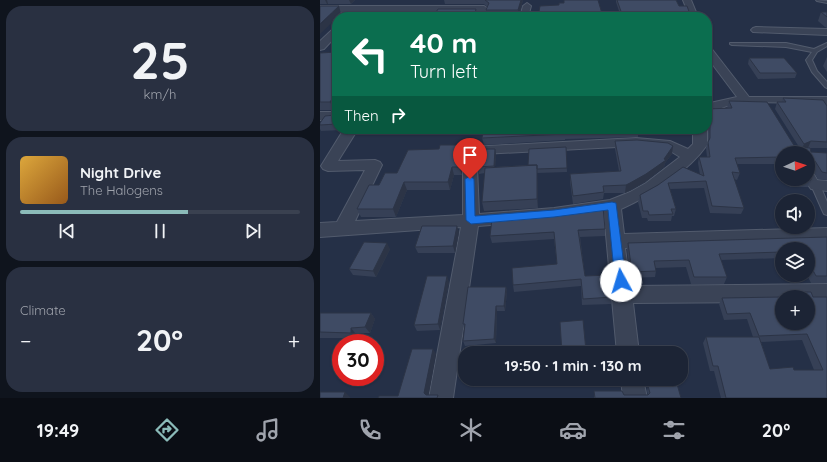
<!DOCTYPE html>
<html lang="en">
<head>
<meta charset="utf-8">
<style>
  :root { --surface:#1c2435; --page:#293041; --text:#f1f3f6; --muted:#a0a4ad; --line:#3a4150; --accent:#8bbbb9 }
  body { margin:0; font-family:Quicksand,sans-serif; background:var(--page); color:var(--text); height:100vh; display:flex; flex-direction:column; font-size:15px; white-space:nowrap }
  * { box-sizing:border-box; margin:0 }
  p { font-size:13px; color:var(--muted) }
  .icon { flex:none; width:22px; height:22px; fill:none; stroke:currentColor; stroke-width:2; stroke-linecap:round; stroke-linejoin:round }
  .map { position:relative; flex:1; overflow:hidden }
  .details { display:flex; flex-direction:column; gap:6px; padding:6px; background:#0f141d; width:320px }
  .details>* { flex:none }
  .top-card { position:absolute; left:12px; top:12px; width:380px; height:122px; border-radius:16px; box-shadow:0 1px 3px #0004,0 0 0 1px var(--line); background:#0b6e4f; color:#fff; overflow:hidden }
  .needle { width:26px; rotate:87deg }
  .buttons { position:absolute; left:455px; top:146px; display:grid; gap:8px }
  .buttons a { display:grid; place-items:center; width:40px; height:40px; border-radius:50%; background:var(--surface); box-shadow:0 1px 3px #0004,0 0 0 1px var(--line); font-size:20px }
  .speed { position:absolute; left:12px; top:334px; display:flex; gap:8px; font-size:20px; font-weight:700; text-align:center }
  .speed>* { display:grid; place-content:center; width:52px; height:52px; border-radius:50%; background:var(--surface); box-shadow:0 1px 3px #0004,0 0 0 1px var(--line); line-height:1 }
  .speed .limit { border:6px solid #d22; background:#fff; color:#111 }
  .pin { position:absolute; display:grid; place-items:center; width:34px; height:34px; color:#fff; margin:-41px -17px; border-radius:50% 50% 50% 0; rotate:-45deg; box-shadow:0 0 4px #0007 }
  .pin .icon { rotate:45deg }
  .me { position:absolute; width:44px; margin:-22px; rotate:354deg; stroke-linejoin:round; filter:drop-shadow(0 0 3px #0008) }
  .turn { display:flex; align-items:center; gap:14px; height:84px; padding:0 12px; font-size:18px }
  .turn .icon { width:52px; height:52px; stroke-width:2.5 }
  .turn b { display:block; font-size:28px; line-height:34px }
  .then { display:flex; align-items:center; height:38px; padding:0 12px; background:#0003; gap:8px; font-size:15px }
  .big { font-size:30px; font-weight:700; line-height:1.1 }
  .details .tile { flex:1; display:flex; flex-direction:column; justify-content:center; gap:6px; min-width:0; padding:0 14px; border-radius:16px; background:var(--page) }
  .details .dial { align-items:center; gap:0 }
  .dial b { font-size:52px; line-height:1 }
  .song { display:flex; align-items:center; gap:12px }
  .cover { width:48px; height:48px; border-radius:6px; background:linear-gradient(135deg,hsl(40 70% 55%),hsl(30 70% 35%)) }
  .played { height:4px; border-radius:2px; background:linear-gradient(90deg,var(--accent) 60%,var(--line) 60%) }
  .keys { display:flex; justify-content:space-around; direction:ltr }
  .heat { display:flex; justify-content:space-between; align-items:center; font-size:22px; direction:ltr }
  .trip { position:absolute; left:138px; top:346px; width:230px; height:40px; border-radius:16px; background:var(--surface); box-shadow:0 1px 3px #0004,0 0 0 1px var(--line); font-weight:700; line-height:40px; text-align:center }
  .tabs { display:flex; height:64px; justify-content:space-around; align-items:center; background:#0b0e15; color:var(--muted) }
  .tabs .icon { width:28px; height:28px }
  .tabs .on { color:var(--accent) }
  .tabs b { font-size:18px; color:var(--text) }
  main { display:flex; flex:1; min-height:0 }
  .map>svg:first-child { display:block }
</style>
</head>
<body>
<main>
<section class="details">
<div class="tile dial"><b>25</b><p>km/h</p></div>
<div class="tile">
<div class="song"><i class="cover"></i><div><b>Night Drive</b><p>The Halogens</p></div></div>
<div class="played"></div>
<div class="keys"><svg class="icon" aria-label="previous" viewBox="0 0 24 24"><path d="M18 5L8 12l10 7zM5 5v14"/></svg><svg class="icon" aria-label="pause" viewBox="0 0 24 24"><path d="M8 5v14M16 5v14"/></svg><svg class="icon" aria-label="next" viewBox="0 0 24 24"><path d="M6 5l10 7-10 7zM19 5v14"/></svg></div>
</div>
<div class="tile"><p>Climate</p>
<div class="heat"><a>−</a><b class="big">20°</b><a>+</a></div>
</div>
</section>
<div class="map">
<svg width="507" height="398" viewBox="0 0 507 398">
  <rect width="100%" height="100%" fill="#253047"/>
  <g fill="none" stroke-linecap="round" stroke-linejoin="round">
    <defs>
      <path id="service" d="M496 0 507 1V3L497 1Z
        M410 43H466L494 49 507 43V46L497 52 492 60 497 71 507 82V88L505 87 492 72 486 60 492 52 466 47 412 45 410 44Z
        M488 169H491L500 185 507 202V215L504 214 503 212 488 178Z"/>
      <path id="minor" d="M363 0H371L378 17H370Z
        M207 3 211 6 208 17H200L203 6Z
        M0 6H164L168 9 165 17H157L159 12H0Z
        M17 27V35L4 49 0 50V41L14 28Z
        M436 27 507 29V35L433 32 431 30 433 28Z
        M387 47 391 48 429 97H507V105C474 104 439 99 407 106 399 108 394 113 387 115V105L390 103 417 97 387 57Z
        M0 112H17V120H0Z
        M24 129H38L18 161 55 160 60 162 62 165 35 221 143 215V167L151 147 316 138 350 141 368 149 373 144V129H387V145C369 171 329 197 301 209L304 234 507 228V242L305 248 310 286 507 284V302H488V297H462V302L313 303 319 353H297L284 213 234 220 158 226 133 398H109L141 227 0 237V223L17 222 45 170 8 171 3 169 1 166ZM316 146 347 149 360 157 326 183 310 192 290 200 234 208 159 214 157 167 162 154Z
        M496 180 507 181V191L491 189 488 185 491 181Z
        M301 379H323L327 398H303Z"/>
    </defs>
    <use href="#service" stroke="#525b6d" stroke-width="2"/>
    <use href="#minor" stroke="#525b6d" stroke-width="2"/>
    <use href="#service" fill="#3a4356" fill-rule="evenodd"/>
    <use href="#minor" fill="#3a4356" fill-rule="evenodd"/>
  </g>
  <path fill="#364056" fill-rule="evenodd" d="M0 0H35L31 4H0Z
    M124 0H203L199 16H167L166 10 167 7 164 4H125Z
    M296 0H356L359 6 371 17H301L296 2Z
    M501 12H507V28L505 27 498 21Z
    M17 52V106L14 110H0V53Z
    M507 57V72L503 66Z
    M429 58 477 73 475 78 438 79 428 64Z
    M463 98 507 106V148H488L491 152 507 153V180L498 179 491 168H490L491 180 488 187H470L466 179H488L462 153V172L458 164H417L420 173 417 180 414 179 424 208 421 214 390 213 384 188 350 189 356 209 354 216H352L351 221H328L327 218H322L318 202 320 195 338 185 380 175 378 163 379 157H387L386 148 388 141V129L387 128V109L407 108 409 101 475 147H479L455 109 457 102H462Z
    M17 111V129H23L22 130 1 131 0 129V123L15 115Z
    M164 129H368L367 131 318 134V137L245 139V140L164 145 162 138Z
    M295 141 352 154 345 163 344 167 325 182 309 191 305 193H284L283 199 253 204 250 182V174L299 171 295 149Z
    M246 147 247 172 217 173 218 208 164 211 162 202 165 173 159 174 157 167 175 149 176 155 175 167 208 165Z
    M147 153 142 166V175H134L130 190H87L76 217H41L37 209 59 185Z
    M285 229V236L260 237 265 276 292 297 291 304 262 305 261 286 194 292 193 285 237 264 234 239 172 243 170 236Z
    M139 232 135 253H98L95 247Z
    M507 237V283H491L487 275H488V249H462V258L401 260 407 277 404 284H371L366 267 335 268 336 271 335 277 310 278 307 249 308 243Z
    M70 249 56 277 33 275 29 269Z
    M129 282 120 330 97 331 94 325Z
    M186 287 187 292 185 311H177L176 343 145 346 143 341 144 329 143 324Z
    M468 292 493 297 507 398H401L394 371H390L383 343 386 337H433L427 319 404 320 399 304 402 298 464 297ZM482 340 494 370H474L450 369 441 342Z
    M0 313H51L55 319 50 333H35V338H0Z
    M266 351V353H242Z
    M148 379H175L173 387 148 385 147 383Z
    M328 386 361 398H274V391L304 395H328L327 391Z"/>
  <path fill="#2c3446" d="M5 0H7L8 4H7Z
    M29 0H35L31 4Z
    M201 0H203L199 16 198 10Z
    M19 6 21 14 17 17V18L0 34V24Z
    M17 92V106L14 110 10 102Z
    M491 141 488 148 481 150 484 144Z
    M145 145 147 153 142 166V175L139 167 140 158Z
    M353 146 352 154 345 163 344 167 325 182 309 191 305 193 306 185 344 159Z
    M175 149 176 155 175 173 174 166Z
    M495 161 491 168H488L490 162Z
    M217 165V174L218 208 217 199Z
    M132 167 134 175 130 190 128 182Z
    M84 182 87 190 76 217 73 209Z
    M137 226 139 232 135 253 133 246Z
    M67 243 70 249 56 277 53 271Z
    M127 276 129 282 120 330 118 324Z
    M186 287 187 292 185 311 184 306Z
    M176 306 177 311 176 343 174 339Z
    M51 313 55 319 50 333 45 327Z
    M31 328 35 333V338L31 333Z
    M113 349 116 354 108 398 104 393Z
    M173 379H175L173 387Z
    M25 392 30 397V398H23Z"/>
  <path fill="#3f4b64" stroke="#2c3446" d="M165 0H201L198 10H166L169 3Z
    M244 0H278L283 17H218L220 6 239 5V3H244Z
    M297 0H356L359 6H367L371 17H303Z
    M0 6H19L0 24Z
    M118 9H156L155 14H158L157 17H113Z
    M501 12H507V17Z
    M17 52V92L10 102H0V53Z
    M429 58H464L477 73H440Z
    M463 98 503 100 507 106V142L491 141 484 144 457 102H466Z
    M409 101 447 102 475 147 490 148 491 152 507 153V173L502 172 495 161 490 162 491 180H474L473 179H488V153H462V159L461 157 415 158 420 173 412 172 424 208 392 206 386 181 348 183 356 209H351L353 214 329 215 328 211H323L320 195 338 185 363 167 384 176 379 157H390L388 142 390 138V122L389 121H387V109L412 108Z
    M16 111H17V124L0 125V123L5 116 15 115Z
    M164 129H316L319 130 245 132V134L162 138Z
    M317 140 348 143 353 146 344 159 346 160 326 174 310 183 306 185 283 186 284 192 253 196 250 174 301 171 295 141Z
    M120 145H145L140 158 139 167H132L128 182H84L73 209H37L49 185H59L65 173H77L88 150 119 149Z
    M246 147 247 168 217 169V165H208L209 149Z
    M162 149H175L174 166 157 167V161Z
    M217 165V199L162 202 165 168Z
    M283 207 285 229 258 230 265 276 290 275 292 297 263 299 261 279 193 285 192 268 237 264 234 232 170 236 172 219 254 213V211Z
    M102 226H137L133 246 95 247Z
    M507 237V276H496L488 261V249H462V252L399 254 407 277H374L369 260 334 261 336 271 312 272 308 243Z
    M44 242 67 243 53 271 29 269Z
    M107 276H127L118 324 94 325Z
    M148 287H186L184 306H176L174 339 143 341 145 324H143Z
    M468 292H491L493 297H507V398H406L398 366H393L386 337H439L450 369 473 367 474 370H503L487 334 439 336 430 313 407 314 402 298 462 297V323H488V297H466Z
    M0 313H51L45 327 31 328V333L0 332Z
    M263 320 266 351 242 353 240 322Z
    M92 349H113L104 393 106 395H118L117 398H58L59 396H78Z
    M148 379H173V384L147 383Z
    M357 384 361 398H275L274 391H302L304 395H328L330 393 328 386Z
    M0 392H25L23 398H0Z"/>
  <path fill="#1a73e8" stroke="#114b97" d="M150 176 154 179 155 216 234 210 292 202 296 203 306 281 304 285 301 286 297 285 295 281 288 210 234 217 151 224 146 220 145 179Z"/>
</svg>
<div class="buttons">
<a><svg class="needle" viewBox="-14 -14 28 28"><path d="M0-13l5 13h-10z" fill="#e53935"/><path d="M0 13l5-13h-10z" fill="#a0a4ad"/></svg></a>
<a><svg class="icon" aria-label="sound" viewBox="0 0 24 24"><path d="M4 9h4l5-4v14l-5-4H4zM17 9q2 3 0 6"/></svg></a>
<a><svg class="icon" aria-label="layers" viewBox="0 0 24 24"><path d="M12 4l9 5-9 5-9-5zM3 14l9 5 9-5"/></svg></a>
<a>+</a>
</div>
<div class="speed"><div class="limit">30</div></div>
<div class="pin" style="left:150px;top:179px;background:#d93025"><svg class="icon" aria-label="arrive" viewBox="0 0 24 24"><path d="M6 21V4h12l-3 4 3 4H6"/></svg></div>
<svg class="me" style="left:301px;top:281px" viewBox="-20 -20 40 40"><circle r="19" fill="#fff"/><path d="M0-13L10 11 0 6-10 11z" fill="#1a73e8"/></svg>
<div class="trip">19:50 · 1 min · 130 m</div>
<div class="top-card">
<div class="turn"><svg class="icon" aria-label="left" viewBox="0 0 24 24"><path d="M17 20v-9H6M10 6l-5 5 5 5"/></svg><div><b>40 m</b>Turn left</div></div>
<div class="then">Then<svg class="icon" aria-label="right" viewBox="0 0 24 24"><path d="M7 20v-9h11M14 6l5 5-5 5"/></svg></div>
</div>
</div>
</main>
<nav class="tabs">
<b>19:49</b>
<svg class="icon on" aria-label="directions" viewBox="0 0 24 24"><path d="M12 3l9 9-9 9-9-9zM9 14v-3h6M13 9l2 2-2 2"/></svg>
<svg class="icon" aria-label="music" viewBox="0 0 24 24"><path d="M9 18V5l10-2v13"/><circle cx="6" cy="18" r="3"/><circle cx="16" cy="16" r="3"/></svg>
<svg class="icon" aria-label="phone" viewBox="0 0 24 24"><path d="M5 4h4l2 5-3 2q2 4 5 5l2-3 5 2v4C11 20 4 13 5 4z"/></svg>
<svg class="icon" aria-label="climate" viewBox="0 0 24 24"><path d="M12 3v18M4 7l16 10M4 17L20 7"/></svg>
<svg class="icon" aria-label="car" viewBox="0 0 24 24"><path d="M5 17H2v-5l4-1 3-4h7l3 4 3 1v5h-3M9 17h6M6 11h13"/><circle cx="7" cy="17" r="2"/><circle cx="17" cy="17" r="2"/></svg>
<svg class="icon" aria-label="filters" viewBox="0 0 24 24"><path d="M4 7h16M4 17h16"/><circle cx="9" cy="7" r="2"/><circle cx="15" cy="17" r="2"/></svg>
<b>20°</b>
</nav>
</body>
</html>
